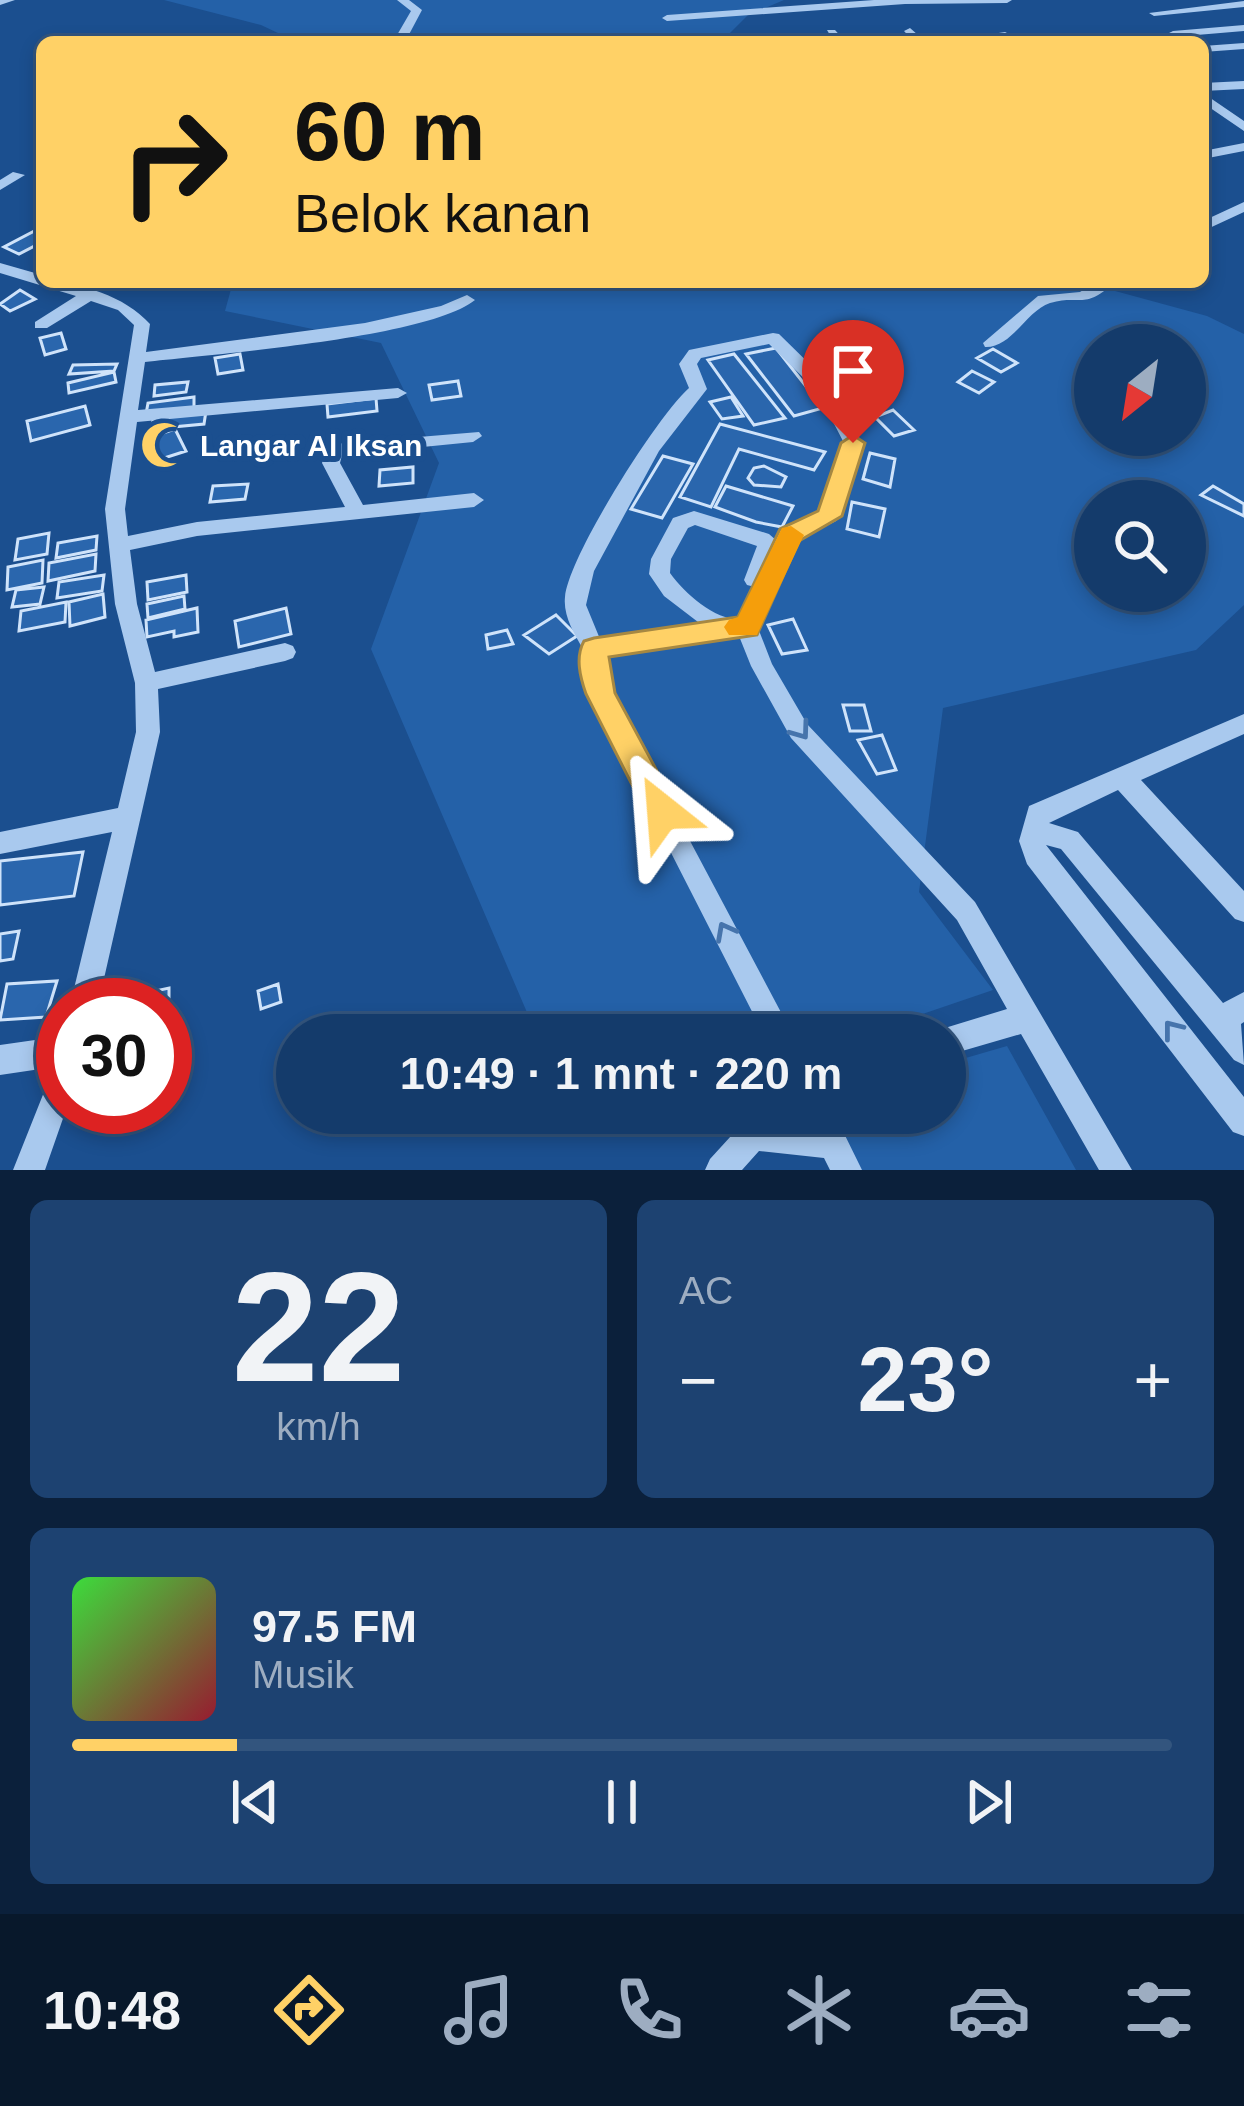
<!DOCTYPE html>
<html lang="id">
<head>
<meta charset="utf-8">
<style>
  :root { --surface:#143b6b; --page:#1d4271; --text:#f1f3f6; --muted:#9dadc1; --line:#33557e; --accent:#ffd166 }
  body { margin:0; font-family:Arial,sans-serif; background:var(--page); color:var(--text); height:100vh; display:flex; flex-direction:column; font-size:45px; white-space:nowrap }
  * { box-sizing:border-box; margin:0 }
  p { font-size:39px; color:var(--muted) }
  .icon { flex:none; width:66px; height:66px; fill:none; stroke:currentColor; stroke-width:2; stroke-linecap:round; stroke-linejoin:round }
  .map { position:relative; height:1170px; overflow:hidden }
  .panel { display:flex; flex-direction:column; gap:30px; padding:30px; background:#0b203b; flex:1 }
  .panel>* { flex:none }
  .guide { position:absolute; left:36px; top:36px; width:1173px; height:252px; border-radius:18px; box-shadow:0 6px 18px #0003,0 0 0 3px var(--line); background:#ffd166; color:#111; overflow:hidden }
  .needle { width:78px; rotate:210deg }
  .tools { position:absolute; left:1074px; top:324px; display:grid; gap:24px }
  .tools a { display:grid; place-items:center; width:132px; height:132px; border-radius:50%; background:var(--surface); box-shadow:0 6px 18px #0003,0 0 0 3px var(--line); font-size:60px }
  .speed { position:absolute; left:36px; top:978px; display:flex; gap:24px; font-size:60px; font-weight:700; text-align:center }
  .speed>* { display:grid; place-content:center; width:156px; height:156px; border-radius:50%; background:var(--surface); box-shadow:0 6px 18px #0003,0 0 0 3px var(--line); line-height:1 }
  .speed .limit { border:18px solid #d22; background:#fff; color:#111 }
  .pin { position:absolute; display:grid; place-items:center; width:102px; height:102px; color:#fff; margin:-123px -51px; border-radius:50% 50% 50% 0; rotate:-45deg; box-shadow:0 0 12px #0007 }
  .pin .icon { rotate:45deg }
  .me { position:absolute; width:132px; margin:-66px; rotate:332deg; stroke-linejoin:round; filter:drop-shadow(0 0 9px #0008) }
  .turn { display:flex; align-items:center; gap:42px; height:252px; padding:0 60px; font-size:54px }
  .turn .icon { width:156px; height:156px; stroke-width:2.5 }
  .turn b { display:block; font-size:84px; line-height:102px }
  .big { font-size:90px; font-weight:600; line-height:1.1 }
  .panel .widget { flex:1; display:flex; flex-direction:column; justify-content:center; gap:18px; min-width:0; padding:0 42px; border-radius:18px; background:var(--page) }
  .panel .dial { align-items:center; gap:0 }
  .dial b { font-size:156px; line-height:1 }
  .song { display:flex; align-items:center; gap:36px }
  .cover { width:144px; height:144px; border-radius:18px; background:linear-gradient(135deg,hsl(120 70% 55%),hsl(350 70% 35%)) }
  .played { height:12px; border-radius:6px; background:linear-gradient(90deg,var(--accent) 15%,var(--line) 15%) }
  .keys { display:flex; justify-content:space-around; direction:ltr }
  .heat { display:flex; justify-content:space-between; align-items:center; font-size:66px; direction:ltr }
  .panel .tiles { flex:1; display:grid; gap:30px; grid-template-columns:1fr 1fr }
  .widget:last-child { grid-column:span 2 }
  .trip { position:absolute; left:276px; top:1014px; width:690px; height:120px; border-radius:60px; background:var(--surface); box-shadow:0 6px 18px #0003,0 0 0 3px var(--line); font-weight:600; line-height:120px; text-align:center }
  .menu { display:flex; height:192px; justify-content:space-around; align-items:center; background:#08182b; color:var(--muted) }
  .menu .icon { width:84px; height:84px }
  .menu .current { color:var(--accent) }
  .menu b { font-size:54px; color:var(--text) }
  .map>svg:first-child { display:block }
</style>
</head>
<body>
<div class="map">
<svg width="1244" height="1170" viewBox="0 0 1244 1170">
  <rect width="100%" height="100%" fill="#1b4f8f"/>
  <path fill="#2461a8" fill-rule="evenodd" d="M164 0H784L748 15 721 42H297L261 25Z
    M233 282H1082L1207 316 1244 334V605L1196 650 943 708 919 892 993 990 902 1021 900 1035 535 1031 371 649 439 463 381 343 225 311ZM1095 345H1185V435H1095ZM1095 501H1185V591H1095Z
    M1007 1046 1076 1170H859L830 1113H945V1064Z"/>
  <path fill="#2a66ad" stroke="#cfe3fa" stroke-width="3" d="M42 227V242L19 254 4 247Z
    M20 290 35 299 10 311 0 304Z
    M61 333 66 349 45 355 40 338Z
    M776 348 823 408 794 416 746 354Z
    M993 349 1017 363 1001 372 977 358Z
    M240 354 243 370 218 374 215 358Z
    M734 354 785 418 754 425 708 360Z
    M117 364 114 371 69 374 73 365Z
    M972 371 994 382 979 393 958 382Z
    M114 372 116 382 69 393 68 383Z
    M458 381 461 396 432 400 429 385Z
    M188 382 186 392 154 396 155 385Z
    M194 397V408L146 414 148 403Z
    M731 397 743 416 722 419 710 402Z
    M376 398 377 411 328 417 327 404Z
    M85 406 90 425 31 441 27 421Z
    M893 410 914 430 894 436 875 417Z
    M206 411 204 424 151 429 154 416Z
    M720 424 825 452 814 470 739 449 711 507 680 497Z
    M175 429 186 451 152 462 142 440Z
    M870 453 895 459 890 487 863 479Z
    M663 456 693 464 662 518 631 509Z
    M764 466 786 477 781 487 754 485 748 478 754 468Z
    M413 467V483L379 486 380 470Z
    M248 484 245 499 210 502 213 486Z
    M726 486 793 506 782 527 756 522 715 507Z
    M1213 486 1244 504V516L1201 495Z
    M852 502 885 509 879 537 847 529Z
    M49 533 47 554 15 560 18 539Z
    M97 536 96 550 56 558 58 543Z
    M96 554 95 571 48 581 49 563Z
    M43 560 42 583 7 590 8 567Z
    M104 575 102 591 57 598 59 582Z
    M186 575 187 592 148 600 147 582Z
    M44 587 40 604 12 607 16 590Z
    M103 594 105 617 70 626 69 602Z
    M184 596 185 609 148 618 147 604Z
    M66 602 65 622 19 631 21 611Z
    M197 608 198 632 174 637V631L147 637 146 620Z
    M286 608 291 634 239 647 235 621Z
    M556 615 577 636 549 654 524 635Z
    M793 619 807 650 782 654 768 625Z
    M507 630 513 644 488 649 486 635Z
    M843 705H864L871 731H850Z
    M882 735 896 770 877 774 858 740Z
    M83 852 74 896 0 905V861Z
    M19 931 13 959 0 961V934Z
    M57 981 46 1017 0 1020 7 984Z
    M278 984 281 1002 261 1009 258 991Z
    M169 988V1009L165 1005H117L118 999Z"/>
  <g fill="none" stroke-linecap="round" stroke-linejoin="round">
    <path fill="#a9c9ee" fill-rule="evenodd" d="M0 0H15L0 5Z
      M397 0H409L422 10 405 42H393L411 11Z
      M874 0H1012L1007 3 905 4 667 21 662 18 667 15Z
      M1244 1V7L1154 16 1149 13Z
      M1244 25V31L1173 37 1167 34 1173 31Z
      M910 28 926 42H914L904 31Z
      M827 30H835L846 42H834Z
      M1005 32 1011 35 1009 37 941 42Z
      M1244 43V49L1203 52V46Z
      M1244 81V89L1203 91V83Z
      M1203 93 1244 121V131L1203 103Z
      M1244 143V151L1203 159V151Z
      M13 172 25 175 0 190V180Z
      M1244 202V212L1203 231V221Z
      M0 263 42 275V282C80 282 125 296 150 324L146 352 365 323 441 306 467 295 475 300C428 338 214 354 145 362L138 410 398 388 407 393 398 398 137 422 125 509 128 536 197 522 345 507 322 463 327 446 334 444 479 432 482 436 473 442 342 455 340 463 363 505 474 493 484 500 474 507 197 536 130 550 137 604 155 672 285 643 293 646 296 652 293 658 285 661 158 689 160 732 98 1005H70L112 832 0 854V832L118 808 136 732 135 683 115 604 105 509 134 325 118 310 91 301 47 328H35V322L76 296 0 273Z
      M1096 282H1115C1083 311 1081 294 1050 303 1026 311 1012 348 985 347L983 343 1038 296 1080 292Z
      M773 333 779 334 830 384 862 443 839 516 836 521 797 541 758 628 772 664 807 724 975 902 1132 1170H1099L1021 1034 945 1056V1035H933L935 1031 1007 1009 957 920 791 738 751 666 739 636 719 635 604 656 612 694 793 1035H764L590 694 581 654 583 649C574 633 563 616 565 597 568 557 658 415 689 388L679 364 689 350ZM769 344 817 391 844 443 820 512 782 531 777 541 769 534 694 511 673 518 651 559 649 574 664 596 698 622 600 639 586 605 594 571 659 451 707 389 697 364 701 358ZM695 525 757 546 744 580 747 585 755 587 740 620C714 619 685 594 670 573L671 559 688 528Z
      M1244 714V734L1141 780 1244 891V922L1235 919 1118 790 1049 823 1078 832 1223 1003 1244 992V1022L1241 1024 1244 1065 1234 1060 1061 849 1046 845 1244 1097V1136L1233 1132 1027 864 1019 841 1029 806Z
      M63 1036V1107H67L45 1170H13L54 1067 0 1075V1045Z
      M752 1113H788L784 1123 808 1125 803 1113H834L862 1170H830L824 1158 759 1151 742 1170H705L710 1159Z"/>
  </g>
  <defs><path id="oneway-chevron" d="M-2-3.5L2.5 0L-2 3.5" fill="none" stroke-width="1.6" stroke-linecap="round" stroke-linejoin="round" transform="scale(3)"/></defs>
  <g stroke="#4674ac">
    <use href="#oneway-chevron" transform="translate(801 731) rotate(54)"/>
    <use href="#oneway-chevron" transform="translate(725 931) rotate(-118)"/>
    <use href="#oneway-chevron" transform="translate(1172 1029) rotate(-128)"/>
  </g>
  <path fill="#ffd166" stroke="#a68842" stroke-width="3" d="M853 435 865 443 842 516 799 541 757 635 609 657 615 693 679 812 675 822 663 827 651 822 586 694C580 677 575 657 584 641L594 638 738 617 780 529 818 511 841 443Z"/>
  <path fill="#f59e0b" d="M791 526 804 535 757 635H729L724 627 729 620 738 617 782 528Z"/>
  <defs>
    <symbol id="mosque-bare" viewBox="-9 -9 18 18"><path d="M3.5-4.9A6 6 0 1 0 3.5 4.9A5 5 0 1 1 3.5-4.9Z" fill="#ffd166" stroke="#1b4f8f" stroke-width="2.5" paint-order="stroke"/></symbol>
  </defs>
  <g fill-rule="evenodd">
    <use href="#mosque-bare" x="131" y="412" width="66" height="66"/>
  </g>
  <g text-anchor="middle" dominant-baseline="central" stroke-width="12" stroke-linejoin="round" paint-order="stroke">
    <g font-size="30" font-weight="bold" fill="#fff" stroke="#1b4f8f" text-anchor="start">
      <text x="200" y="445">Langar Al Iksan</text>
    </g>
  </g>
</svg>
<div class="tools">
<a><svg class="needle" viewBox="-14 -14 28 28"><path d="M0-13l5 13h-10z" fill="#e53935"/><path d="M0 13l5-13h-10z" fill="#9dadc1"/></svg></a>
<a><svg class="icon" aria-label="search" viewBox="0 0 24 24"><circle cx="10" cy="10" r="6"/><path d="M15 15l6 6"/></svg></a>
</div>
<div class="speed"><div class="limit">30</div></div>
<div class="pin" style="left:853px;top:443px;background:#d93025"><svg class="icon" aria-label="arrive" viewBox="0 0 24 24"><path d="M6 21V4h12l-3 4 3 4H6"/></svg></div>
<svg class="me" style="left:663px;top:812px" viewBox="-20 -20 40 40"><path d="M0-17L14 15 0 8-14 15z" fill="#ffd166" stroke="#fff" stroke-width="4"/></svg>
<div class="trip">10:49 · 1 mnt · 220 m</div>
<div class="guide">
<div class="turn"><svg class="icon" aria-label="right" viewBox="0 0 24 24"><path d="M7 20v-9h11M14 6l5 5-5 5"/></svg><div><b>60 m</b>Belok kanan</div></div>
</div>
</div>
<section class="panel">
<div class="tiles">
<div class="widget dial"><b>22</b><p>km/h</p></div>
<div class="widget"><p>AC</p>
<div class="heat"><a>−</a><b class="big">23°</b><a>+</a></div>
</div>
<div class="widget">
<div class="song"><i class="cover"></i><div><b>97.5 FM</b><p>Musik</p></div></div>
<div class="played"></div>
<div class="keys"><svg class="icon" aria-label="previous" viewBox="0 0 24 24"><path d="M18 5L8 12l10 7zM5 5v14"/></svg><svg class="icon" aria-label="pause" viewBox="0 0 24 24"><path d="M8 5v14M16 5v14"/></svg><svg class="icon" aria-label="next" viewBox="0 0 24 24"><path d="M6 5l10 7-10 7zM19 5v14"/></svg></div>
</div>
</div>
</section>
<nav class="menu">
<b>10:48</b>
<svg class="icon current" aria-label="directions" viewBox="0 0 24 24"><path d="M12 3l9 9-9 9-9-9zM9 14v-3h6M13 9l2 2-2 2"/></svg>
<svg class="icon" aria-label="music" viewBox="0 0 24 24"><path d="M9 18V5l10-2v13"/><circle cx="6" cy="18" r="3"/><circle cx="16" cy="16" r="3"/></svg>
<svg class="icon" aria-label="phone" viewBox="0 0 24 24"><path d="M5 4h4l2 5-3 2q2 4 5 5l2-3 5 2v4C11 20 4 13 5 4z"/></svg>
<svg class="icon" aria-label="climate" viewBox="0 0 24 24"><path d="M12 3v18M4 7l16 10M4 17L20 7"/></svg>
<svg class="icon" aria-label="car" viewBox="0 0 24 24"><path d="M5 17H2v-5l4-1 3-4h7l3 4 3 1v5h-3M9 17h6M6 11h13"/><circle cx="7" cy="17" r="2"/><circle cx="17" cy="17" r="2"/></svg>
<svg class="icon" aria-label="filters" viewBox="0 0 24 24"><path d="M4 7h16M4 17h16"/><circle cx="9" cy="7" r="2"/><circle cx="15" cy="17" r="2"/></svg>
</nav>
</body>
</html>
